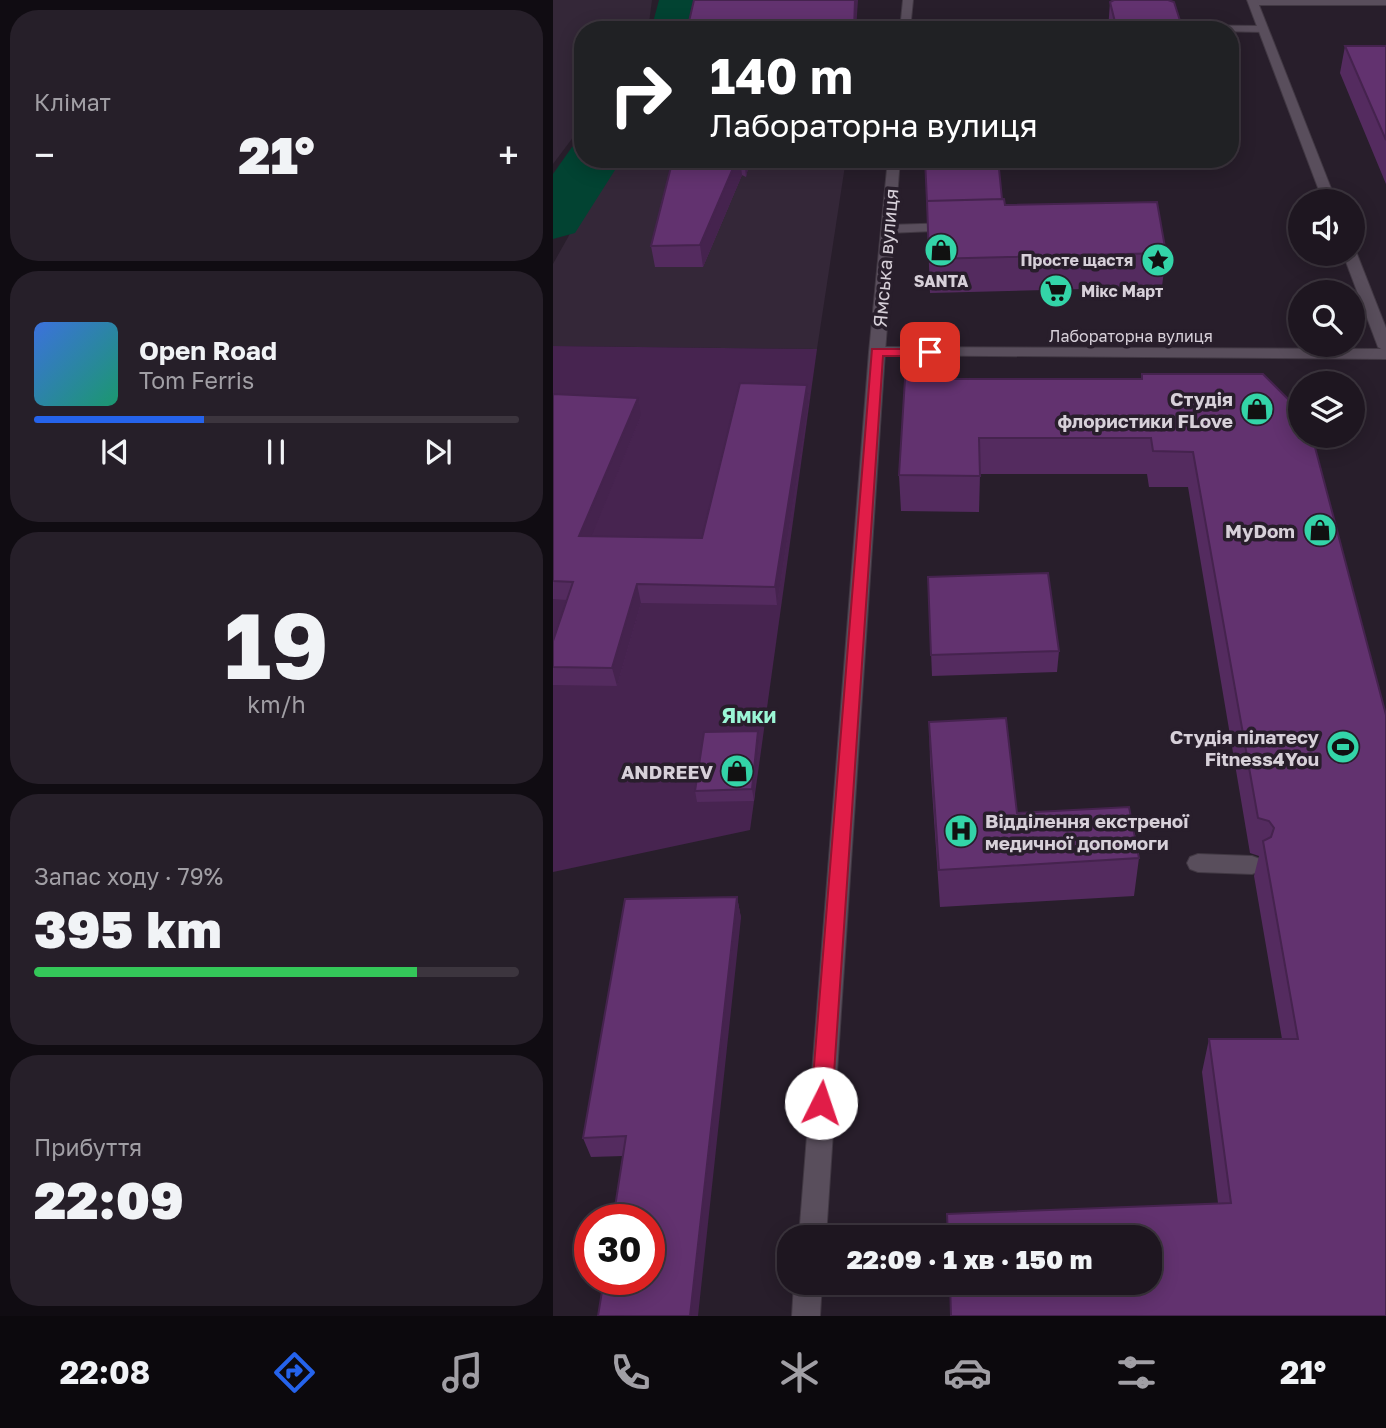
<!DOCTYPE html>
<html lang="uk">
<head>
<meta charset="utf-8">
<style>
  :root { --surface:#1e1620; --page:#261f29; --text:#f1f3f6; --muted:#a19fa5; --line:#3c353e; --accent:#2563eb }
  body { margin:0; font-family:"Golos Text",sans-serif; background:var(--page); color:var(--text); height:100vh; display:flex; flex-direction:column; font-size:26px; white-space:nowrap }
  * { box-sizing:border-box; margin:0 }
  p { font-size:23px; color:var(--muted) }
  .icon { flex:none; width:38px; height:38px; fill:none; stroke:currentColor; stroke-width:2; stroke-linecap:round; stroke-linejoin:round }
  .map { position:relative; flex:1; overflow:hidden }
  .side { display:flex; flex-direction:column; gap:10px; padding:10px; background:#100c12; width:553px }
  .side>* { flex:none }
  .banner { position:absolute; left:21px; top:21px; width:665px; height:147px; border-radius:28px; box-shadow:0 4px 18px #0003,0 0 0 2px var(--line); background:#202124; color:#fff; overflow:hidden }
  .buttons { position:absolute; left:735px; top:189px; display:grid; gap:14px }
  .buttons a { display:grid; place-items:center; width:77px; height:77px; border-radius:50%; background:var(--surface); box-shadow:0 4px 18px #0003,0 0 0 2px var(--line); font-size:35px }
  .speed { position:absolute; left:21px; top:1204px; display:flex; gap:14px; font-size:35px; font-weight:700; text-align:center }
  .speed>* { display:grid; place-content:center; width:91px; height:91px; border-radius:50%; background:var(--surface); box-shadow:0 4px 18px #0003,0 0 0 2px var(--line); line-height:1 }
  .speed .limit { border:10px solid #d22; background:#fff; color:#111 }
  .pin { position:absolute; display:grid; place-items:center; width:60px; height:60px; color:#fff; margin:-30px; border-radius:14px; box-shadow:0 4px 10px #0006 }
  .me { position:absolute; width:77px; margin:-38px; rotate:4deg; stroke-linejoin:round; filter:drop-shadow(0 0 5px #0008) }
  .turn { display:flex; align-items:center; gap:24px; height:147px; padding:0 21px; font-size:32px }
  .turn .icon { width:91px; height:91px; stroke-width:2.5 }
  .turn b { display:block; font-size:49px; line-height:60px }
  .big { font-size:52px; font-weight:800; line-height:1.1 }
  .side .card { flex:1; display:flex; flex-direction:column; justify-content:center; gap:10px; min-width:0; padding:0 24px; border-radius:28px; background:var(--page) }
  .side .dial { align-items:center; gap:0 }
  .dial b { font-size:91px; line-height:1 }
  .song { display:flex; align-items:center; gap:21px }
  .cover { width:84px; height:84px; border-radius:10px; background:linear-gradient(135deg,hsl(220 70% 55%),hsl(160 70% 35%)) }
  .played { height:7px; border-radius:4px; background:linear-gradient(90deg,var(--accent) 35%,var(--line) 35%) }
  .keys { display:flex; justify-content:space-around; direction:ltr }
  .heat { display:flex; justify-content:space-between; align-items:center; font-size:38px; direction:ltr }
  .charge { height:10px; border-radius:5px; background:linear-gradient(90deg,#34c759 79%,var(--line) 0) }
  .trip { position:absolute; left:224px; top:1225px; width:385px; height:70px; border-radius:28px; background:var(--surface); box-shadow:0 4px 18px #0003,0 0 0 2px var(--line); font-weight:800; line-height:70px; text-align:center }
  .dock { display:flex; height:112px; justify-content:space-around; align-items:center; background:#0c090d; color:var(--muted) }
  .dock .icon { width:49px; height:49px }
  .dock .on { color:var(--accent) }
  .dock b { font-size:32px; color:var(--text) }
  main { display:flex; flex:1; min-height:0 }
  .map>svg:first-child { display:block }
</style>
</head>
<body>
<main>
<section class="side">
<div class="card"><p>Клімат</p>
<div class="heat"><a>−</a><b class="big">21°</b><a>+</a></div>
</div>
<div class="card">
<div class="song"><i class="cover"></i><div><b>Open Road</b><p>Tom Ferris</p></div></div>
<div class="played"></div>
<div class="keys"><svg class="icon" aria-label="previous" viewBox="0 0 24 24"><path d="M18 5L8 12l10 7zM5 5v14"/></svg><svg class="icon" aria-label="pause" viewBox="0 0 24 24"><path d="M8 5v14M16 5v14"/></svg><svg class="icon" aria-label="next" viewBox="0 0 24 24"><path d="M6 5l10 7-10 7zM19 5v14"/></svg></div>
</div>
<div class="card dial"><b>19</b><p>km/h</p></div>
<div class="card"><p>Запас ходу · 79%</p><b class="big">395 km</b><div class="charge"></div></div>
<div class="card"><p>Прибуття</p><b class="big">22:09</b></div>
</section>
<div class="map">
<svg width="833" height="1316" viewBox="0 0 833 1316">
  <rect width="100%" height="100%" fill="#281e2b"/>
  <path fill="#342738" d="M0 0H99L95 30H30V124L0 164Z
    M59 159H293L264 349 0 346V264Z"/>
  <path fill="#472450" d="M0 346 264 349 197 830 0 872Z"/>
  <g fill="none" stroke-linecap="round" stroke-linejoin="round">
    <path fill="#024332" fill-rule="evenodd" d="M106 0H154L148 30H98Z
      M30 144V159H69L22 233 0 239V174L19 147Z"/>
    <defs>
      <path id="service" d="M696 0H833V5H700L696 4Z
        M554 25 558 26V30H533Z
        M616 25 710 26 715 29 710 32 612 30V26Z
        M400 223 407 227 405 230 335 233 328 229 335 225Z
        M324 347 833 349V359L319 355 316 352Z
        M645 854 699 856 707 859 710 865 707 871 699 874 645 872 637 869 634 863 637 857Z"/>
      <path id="minor" d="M350 0H360L357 30H347Z
        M335 159H347L332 352 273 1237H246L316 352Z
        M241 1283H269L267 1316H239Z"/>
      <path id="secondary" d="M694 0H704L783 201H770Z
        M800 251 804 254 833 328V352L825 347 790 254H800Z"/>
    </defs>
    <use href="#service" stroke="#413843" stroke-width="2"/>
    <use href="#minor" stroke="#413843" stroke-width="2"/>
    <use href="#secondary" stroke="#413843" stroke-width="2"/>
    <use href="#service" fill="#594e5c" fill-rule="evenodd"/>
    <use href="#minor" fill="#594e5c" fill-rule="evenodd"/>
    <use href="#secondary" fill="#594e5c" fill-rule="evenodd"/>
  </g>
  <path fill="#542b5f" d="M557 2 630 30H555Z
    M792 46H833V184L787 73Z
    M120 159H267V164H196L193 177 189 175 150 267H102L98 246Z
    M372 159 449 199 452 205 613 253 609 287 377 293Z
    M589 374H710L833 1316 665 1203 649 1072 656 1039H729L701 876 706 856 697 853 635 487H596L594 474H427L426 512 348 511 346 475 352 379H588Z
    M254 385 256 402 224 605 88 603 64 686 0 685V641L14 600 0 599V394L88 416 38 536 149 538Z
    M375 577 506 651 504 672 379 676Z
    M376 722 464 813 586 858 581 896 387 907 377 761Z
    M205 731 206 742 201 801 144 802 142 791Z
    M184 897 188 918 70 1156 38 1157 30 1138Z"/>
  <path fill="#45234e" d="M302 0H305L303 30H301Z
    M184 159H187L189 175 150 267 147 245Z
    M191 159H195L196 164 193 177Z
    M254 385 256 402 224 605 222 587Z
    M85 398 88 416 31 554 26 536Z
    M84 584 88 603 64 686 59 668Z
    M205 731 206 742 201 801 199 789Z
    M184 897 188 918 145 1316H137Z"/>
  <path fill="#62326f" stroke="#45234e" stroke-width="2" d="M141 0H302L301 30H134Z
    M561 0H615L621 2 630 30H564L557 2Z
    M792 46H833V140Z
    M120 159H184L147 245 98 246Z
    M372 159H445L449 199 374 201V202Z
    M451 199 452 205 604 202 613 253 376 259 374 201Z
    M589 374H710L747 411V436H759L833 715V1316H398L397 1283H597V1237H395L394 1214 678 1203 656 1039H745L710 841 718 837 721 828 716 821 705 818 640 452 600 451 598 438H426L427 476 346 475 352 379H589Z
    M187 383 254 385 222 587 84 584 59 668 0 667V641L20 582 0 581V394L85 398 26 536 149 538Z
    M495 573 506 651 378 655 375 577Z
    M453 718 464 813 576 807 586 858 386 870 376 722Z
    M205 731 199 789 142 791 151 732Z
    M184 897 137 1316H45L51 1279H96V1220H60L73 1136 30 1138 72 899Z"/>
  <path fill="#e11d48" stroke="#92132f" stroke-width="2" d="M319 349H377L384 352 377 356H330L279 1103 276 1110 268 1113 261 1110 258 1103Z"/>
  <defs>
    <symbol id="shop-disc" viewBox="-11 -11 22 22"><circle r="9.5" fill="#33d4a8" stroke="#281e2b"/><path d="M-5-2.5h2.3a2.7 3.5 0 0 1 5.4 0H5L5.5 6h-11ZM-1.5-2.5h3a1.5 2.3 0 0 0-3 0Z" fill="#111"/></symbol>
    <symbol id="sight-disc" viewBox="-11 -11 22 22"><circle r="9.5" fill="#33d4a8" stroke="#281e2b"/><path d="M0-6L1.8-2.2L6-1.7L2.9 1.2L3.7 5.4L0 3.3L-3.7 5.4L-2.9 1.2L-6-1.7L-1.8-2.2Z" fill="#111"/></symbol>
    <symbol id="supermarket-disc" viewBox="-11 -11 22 22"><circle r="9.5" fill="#33d4a8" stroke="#281e2b"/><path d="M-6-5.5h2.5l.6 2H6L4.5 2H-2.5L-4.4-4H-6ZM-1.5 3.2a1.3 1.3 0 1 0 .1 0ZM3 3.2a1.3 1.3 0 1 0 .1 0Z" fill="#111"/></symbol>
    <symbol id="stadium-disc" viewBox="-11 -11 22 22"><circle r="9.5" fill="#33d4a8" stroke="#281e2b"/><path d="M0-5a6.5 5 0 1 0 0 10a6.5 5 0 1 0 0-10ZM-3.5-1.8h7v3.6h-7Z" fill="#111"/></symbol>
    <symbol id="hospital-disc" viewBox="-11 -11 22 22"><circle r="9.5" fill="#33d4a8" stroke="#281e2b"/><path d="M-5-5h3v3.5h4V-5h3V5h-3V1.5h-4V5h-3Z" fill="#111"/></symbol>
  </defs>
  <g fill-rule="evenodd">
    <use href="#shop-disc" x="369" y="231" width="38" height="38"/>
    <use href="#sight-disc" x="586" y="241" width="38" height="38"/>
    <use href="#supermarket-disc" x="484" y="272" width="38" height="38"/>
    <use href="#shop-disc" x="685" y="390" width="38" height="38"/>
    <use href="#shop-disc" x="748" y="511" width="38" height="38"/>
    <use href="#stadium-disc" x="771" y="728" width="38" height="38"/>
    <use href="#shop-disc" x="165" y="752" width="38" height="38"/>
    <use href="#hospital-disc" x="389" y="812" width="38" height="38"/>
  </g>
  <g text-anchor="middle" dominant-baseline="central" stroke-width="7" stroke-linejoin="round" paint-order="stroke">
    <g font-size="16" font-weight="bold" fill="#d7d0d9" stroke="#281e2b" text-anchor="end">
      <text x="580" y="260">Просте щастя</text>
      <text x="388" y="281" text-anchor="middle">SANTA</text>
      <text x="528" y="291" text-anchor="start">Мікс Март</text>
    </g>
    <g font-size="16" fill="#d7d0d9" stroke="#281e2b">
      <text x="578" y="336">Лабораторна вулиця</text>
    </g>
    <g font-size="19" fill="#d7d0d9" stroke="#281e2b">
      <text transform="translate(332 258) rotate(-85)">Ямська вулиця</text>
    </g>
    <g font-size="19" font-weight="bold" fill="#d7d0d9" stroke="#281e2b" text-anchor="end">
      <text x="680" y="398">Студія<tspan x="680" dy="22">флористики FLove</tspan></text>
      <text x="742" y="530">MyDom</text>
      <text x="766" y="736">Студія пілатесу<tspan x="766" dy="22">Fitness4You</tspan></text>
      <text x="160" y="771">ANDREEV</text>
      <text x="432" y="820" text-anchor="start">Відділення екстреної<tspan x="432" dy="22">медичної допомоги</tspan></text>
    </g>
    <g font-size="21" font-weight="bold" fill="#9bf7d6" stroke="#281e2b">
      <text x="196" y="715">Ямки</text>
    </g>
  </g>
</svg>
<div class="buttons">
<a><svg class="icon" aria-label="sound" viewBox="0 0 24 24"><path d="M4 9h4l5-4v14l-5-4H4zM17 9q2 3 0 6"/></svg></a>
<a><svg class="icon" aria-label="search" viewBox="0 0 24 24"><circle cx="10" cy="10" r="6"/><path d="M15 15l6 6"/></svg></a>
<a><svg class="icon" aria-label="layers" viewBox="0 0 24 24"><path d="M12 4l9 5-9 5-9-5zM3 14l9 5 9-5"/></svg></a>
</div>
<div class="speed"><div class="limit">30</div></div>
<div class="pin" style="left:377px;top:352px;background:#d93025"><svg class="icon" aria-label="arrive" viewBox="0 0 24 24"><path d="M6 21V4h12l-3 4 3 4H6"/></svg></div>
<svg class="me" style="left:268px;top:1103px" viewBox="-20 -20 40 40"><circle r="19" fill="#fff"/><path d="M0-13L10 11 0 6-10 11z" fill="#e11d48"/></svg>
<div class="trip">22:09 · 1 хв · 150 m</div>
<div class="banner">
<div class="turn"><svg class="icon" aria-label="right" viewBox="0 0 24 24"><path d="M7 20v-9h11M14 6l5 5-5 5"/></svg><div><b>140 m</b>Лабораторна вулиця</div></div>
</div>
</div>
</main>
<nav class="dock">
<b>22:08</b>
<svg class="icon on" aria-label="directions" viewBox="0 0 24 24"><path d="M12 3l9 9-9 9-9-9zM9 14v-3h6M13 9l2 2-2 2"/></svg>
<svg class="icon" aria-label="music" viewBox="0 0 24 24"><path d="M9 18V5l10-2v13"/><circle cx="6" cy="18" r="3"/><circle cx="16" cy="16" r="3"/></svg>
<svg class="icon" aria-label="phone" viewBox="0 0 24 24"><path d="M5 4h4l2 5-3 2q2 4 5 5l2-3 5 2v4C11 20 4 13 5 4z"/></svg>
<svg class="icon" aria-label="climate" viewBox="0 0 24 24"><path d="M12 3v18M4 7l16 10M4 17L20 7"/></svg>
<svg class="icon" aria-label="car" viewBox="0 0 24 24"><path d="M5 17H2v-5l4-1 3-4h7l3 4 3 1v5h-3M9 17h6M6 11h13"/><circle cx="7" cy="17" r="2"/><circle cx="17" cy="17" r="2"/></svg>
<svg class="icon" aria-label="filters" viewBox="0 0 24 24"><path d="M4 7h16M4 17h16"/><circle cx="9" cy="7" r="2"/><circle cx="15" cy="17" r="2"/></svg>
<b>21°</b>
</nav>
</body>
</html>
